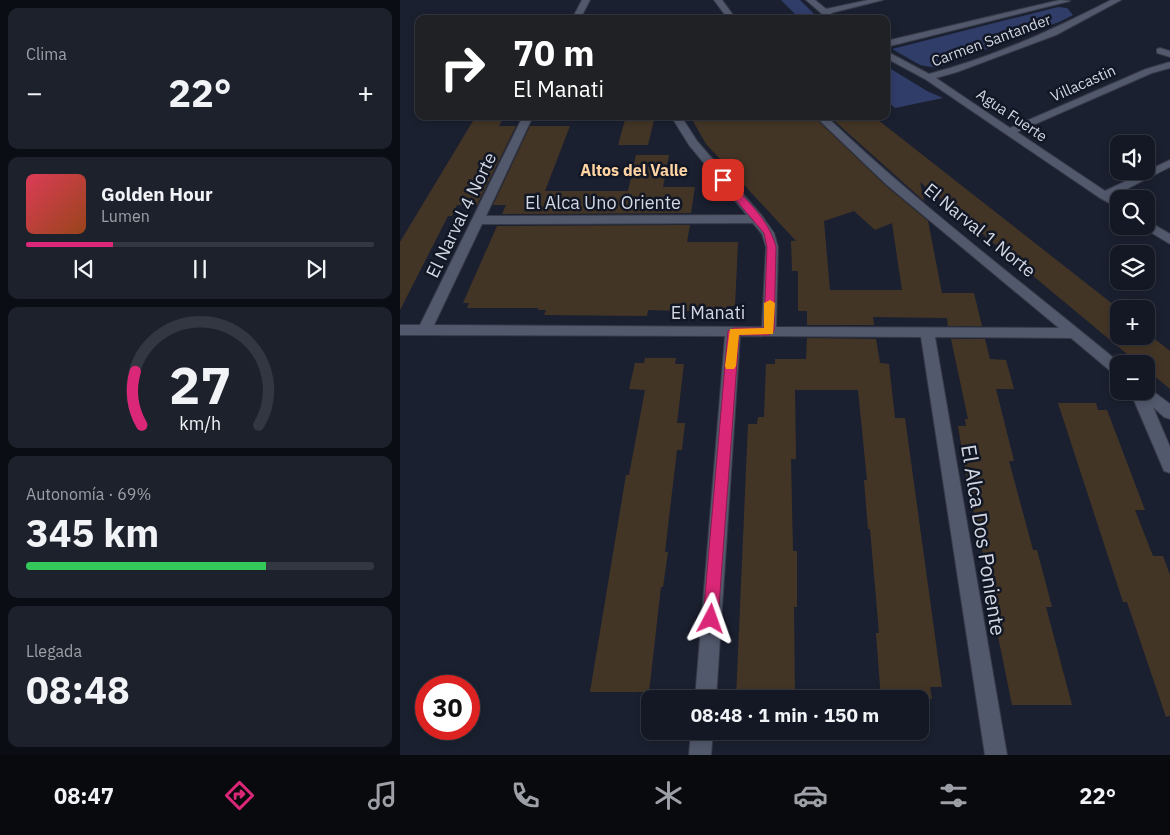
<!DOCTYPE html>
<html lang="es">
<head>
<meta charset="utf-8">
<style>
  :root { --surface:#141824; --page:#1d212c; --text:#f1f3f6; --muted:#9da0a6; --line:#333741; --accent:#db2777 }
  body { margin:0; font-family:"IBM Plex Sans",sans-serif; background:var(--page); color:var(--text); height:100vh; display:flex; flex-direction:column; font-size:19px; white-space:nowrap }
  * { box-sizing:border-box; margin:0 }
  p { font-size:16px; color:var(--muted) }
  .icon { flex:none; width:28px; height:28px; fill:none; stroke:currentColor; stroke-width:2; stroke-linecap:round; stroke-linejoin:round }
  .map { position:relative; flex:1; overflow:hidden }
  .drawer { display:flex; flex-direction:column; gap:8px; padding:8px; background:#0b0d14; width:400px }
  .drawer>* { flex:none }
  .top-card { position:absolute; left:15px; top:15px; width:475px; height:105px; border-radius:10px; box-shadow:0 2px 8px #0003,0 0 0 1px var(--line); background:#202124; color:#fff; overflow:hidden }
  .tools { position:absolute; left:710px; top:135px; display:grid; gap:10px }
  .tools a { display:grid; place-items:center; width:45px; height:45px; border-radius:10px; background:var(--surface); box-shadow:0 2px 8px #0003,0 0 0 1px var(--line); font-size:25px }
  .speed { position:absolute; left:15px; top:675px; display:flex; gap:10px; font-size:25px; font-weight:700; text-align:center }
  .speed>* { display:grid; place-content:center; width:65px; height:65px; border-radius:50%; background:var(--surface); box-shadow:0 2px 8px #0003,0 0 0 1px var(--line); line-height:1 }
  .speed .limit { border:8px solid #d22; background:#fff; color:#111 }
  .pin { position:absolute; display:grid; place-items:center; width:42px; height:42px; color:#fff; margin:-21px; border-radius:10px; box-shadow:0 2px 8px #0006 }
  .me { position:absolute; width:55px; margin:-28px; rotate:4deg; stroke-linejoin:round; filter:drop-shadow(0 0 4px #0008) }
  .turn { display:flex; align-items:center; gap:18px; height:105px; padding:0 15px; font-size:22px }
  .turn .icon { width:65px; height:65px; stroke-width:2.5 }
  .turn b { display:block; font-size:35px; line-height:42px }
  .big { font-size:38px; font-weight:700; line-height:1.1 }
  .drawer .card { flex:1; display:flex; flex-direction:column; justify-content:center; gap:8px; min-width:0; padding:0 18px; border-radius:10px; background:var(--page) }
  .drawer .dial { align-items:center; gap:0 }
  .dial svg { height:130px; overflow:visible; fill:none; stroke:var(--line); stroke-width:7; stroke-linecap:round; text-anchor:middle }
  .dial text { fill:var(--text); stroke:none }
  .song { display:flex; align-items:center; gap:15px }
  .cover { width:60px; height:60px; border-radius:8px; background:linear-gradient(135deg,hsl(350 70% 55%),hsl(20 70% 35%)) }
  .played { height:5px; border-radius:2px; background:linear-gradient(90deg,var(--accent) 25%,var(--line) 25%) }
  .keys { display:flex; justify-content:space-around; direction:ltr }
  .heat { display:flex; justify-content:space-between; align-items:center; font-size:28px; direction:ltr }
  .charge { height:8px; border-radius:4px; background:linear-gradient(90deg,#34c759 69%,var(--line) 0) }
  .trip { position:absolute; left:241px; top:690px; width:288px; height:50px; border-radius:10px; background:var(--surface); box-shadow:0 2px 8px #0003,0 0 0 1px var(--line); font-weight:700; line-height:50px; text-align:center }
  .tabs { display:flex; height:80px; justify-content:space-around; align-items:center; background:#080a0e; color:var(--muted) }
  .tabs .icon { width:35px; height:35px }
  .tabs .on { color:var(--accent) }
  .tabs b { font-size:22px; color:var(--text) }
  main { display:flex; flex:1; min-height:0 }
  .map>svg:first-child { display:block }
</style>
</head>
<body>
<main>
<section class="drawer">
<div class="card"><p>Clima</p>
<div class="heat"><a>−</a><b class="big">22°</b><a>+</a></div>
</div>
<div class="card">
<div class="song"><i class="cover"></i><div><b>Golden Hour</b><p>Lumen</p></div></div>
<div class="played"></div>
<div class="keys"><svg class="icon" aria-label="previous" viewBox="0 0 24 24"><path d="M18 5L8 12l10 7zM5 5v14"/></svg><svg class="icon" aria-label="pause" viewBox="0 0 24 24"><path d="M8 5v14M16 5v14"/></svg><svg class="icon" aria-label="next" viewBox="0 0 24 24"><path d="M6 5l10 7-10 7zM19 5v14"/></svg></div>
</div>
<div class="card dial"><svg viewBox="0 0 100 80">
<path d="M14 69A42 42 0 1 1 86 69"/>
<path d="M14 69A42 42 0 0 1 10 36" stroke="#db2777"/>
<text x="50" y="56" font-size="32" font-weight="700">27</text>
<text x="50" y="72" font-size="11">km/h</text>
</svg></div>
<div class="card"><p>Autonomía · 69%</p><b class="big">345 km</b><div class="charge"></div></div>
<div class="card"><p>Llegada</p><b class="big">08:48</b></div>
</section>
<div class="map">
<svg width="770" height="755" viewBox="0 0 770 755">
  <rect width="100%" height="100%" fill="#1b2030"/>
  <path fill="#303d69" d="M381 0H400L419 19H400Z
    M658 7 667 8 673 15 659 22 536 68 520 65 492 49Z
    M486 66 527 91 543 98 495 108 486 100Z"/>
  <path fill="#433526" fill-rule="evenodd" d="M76 116H104L99 126H116L77 205H57L52 216H48L0 310V242Z
    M226 116H255L248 145H218Z
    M290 116H413L486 186 528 221 542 293H574L582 326H548L547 318 473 317 474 325H407V311H398V271H392L391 241H396L306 144ZM454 211 475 230 492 223 502 290H430L424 221Z
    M429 116H473L719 309H716L719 311V336H746V332L770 351V389L746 369V364H739L520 182 524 201Z
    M130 126H170L145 191H228L236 155H269L263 187H295L291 213 102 214 106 205H93Z
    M290 225 287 242H338L335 306H327L326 312 248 310 247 316 144 315 146 310H138V308H67L69 303H63L97 226Z
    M407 338 476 339 480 363 489 364 495 418H505L542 687H530L532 699H481L476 633H479L470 529H468L464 480H467L458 390H395L396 459H391L393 551H397V607H394L395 699H336L348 424H357L358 417H364L366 364H375V359H406Z
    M551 339H585L590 359 606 360 614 389H596L614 461H609L633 550H637L652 607H646L672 705H612L598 636H601L567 481 558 426H566L565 419H568Z
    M245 358H276L275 364H284L277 423H285L282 450H277L265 552H268L263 587H261L249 692H190L226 475H229L245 390 229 389 235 363H244Z
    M658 403H696L698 410H707L745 510H735L753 556H763L770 575V716L766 717 727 602H723Z"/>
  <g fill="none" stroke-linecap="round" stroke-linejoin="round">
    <defs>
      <path id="minor" d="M182 0H190L180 19H172Z
        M314 0H322L336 19H328Z
        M406 0H415L426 9 468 0H483L431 13 436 19H428Z
        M660 0 670 1 486 47V41Z
        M711 0H721L656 35 557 72 536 78 610 128 746 69 770 62V68L752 73 617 132 705 191 770 160V167L713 196 719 200V208L700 198 525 79 486 58V51L529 74C593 57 653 30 711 0Z
        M760 48 770 51V57L757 53V49Z
        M123 116H133L86 216 347 215 289 145 271 116H281L297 141 362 216 374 233 378 247 376 327 659 328 487 185 415 116H426C519 205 622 282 721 364H719V375L714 374 671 338 535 337 607 755H585L521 337 340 336 316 699H295L325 336 0 335V325H20ZM353 223 362 234 366 247 362 327 34 325 82 224Z
        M746 220 770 234V244L742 227 746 226Z
        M746 386 770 404V419L764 417 753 407 770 447V473L764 471 762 466 730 391H746Z
        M291 731H313L311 755H289Z"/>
    </defs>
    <use href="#minor" stroke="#373a48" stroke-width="2"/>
    <use href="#minor" fill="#52596c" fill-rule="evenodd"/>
  </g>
  <path fill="#db2777" stroke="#8e194d" d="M323 177 326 178C345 199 369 219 376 247L374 331 369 335H339L318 619 316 624 311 626 306 624 303 619 328 331 334 328H364L367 247 364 233 319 180Z"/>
  <path fill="#f59e0b" d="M370 300 375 303 373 334 339 335 336 366 334 369H326L325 366 330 329 364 328V303Z"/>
  <g text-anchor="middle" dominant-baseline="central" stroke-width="5" stroke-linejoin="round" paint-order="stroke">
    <g font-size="15" fill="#d3d7e2" stroke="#121726">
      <text transform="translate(591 40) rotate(-20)">Carmen Santander</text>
      <text transform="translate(683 83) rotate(-24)">Villacastin</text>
      <text transform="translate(612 115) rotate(34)">Agua Fuerte</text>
    </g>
    <g font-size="16" font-weight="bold" fill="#ffd3a2" stroke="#121726">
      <text x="234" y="170">Altos del Valle</text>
    </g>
    <g font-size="18" fill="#d3d7e2" stroke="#121726">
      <text x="203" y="202">El Alca Uno Oriente</text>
      <text transform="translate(61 215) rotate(-64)">El Narval 4 Norte</text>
      <text transform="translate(580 230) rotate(39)">El Narval 1 Norte</text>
      <text x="308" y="312">El Manati</text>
    </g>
    <g font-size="21" fill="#d3d7e2" stroke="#121726">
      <text transform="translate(584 540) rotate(81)">El Alca Dos Poniente</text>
    </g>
  </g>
</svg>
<div class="tools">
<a><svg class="icon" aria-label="sound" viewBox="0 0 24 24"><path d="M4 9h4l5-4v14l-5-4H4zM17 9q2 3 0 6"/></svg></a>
<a><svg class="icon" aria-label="search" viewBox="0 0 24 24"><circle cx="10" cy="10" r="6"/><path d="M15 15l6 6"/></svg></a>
<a><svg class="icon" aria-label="layers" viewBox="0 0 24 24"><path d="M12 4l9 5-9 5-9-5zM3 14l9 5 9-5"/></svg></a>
<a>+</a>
<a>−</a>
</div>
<div class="speed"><div class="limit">30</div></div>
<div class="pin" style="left:323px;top:180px;background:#d93025"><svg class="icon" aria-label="arrive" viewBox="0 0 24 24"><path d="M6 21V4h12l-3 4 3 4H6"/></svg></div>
<svg class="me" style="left:311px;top:619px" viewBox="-20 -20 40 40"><path d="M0-17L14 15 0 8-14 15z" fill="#db2777" stroke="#fff" stroke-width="4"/></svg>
<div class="trip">08:48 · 1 min · 150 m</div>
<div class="top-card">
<div class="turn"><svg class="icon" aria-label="right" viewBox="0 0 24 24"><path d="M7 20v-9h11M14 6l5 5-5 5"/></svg><div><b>70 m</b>El Manati</div></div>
</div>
</div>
</main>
<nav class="tabs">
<b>08:47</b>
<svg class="icon on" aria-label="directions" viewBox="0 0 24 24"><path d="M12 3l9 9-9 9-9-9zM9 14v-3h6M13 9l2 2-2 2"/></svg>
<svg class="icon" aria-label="music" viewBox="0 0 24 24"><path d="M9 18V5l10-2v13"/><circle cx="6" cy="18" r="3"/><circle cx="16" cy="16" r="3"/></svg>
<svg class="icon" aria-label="phone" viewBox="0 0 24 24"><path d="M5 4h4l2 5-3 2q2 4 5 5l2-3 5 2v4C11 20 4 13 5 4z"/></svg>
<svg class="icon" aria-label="climate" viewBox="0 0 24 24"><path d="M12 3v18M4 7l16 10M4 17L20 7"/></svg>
<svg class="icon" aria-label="car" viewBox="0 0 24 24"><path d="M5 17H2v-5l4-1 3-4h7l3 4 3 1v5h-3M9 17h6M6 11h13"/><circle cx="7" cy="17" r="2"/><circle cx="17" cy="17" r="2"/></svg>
<svg class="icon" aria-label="filters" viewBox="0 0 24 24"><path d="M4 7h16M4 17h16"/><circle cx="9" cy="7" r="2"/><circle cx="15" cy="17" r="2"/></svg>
<b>22°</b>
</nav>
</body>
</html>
